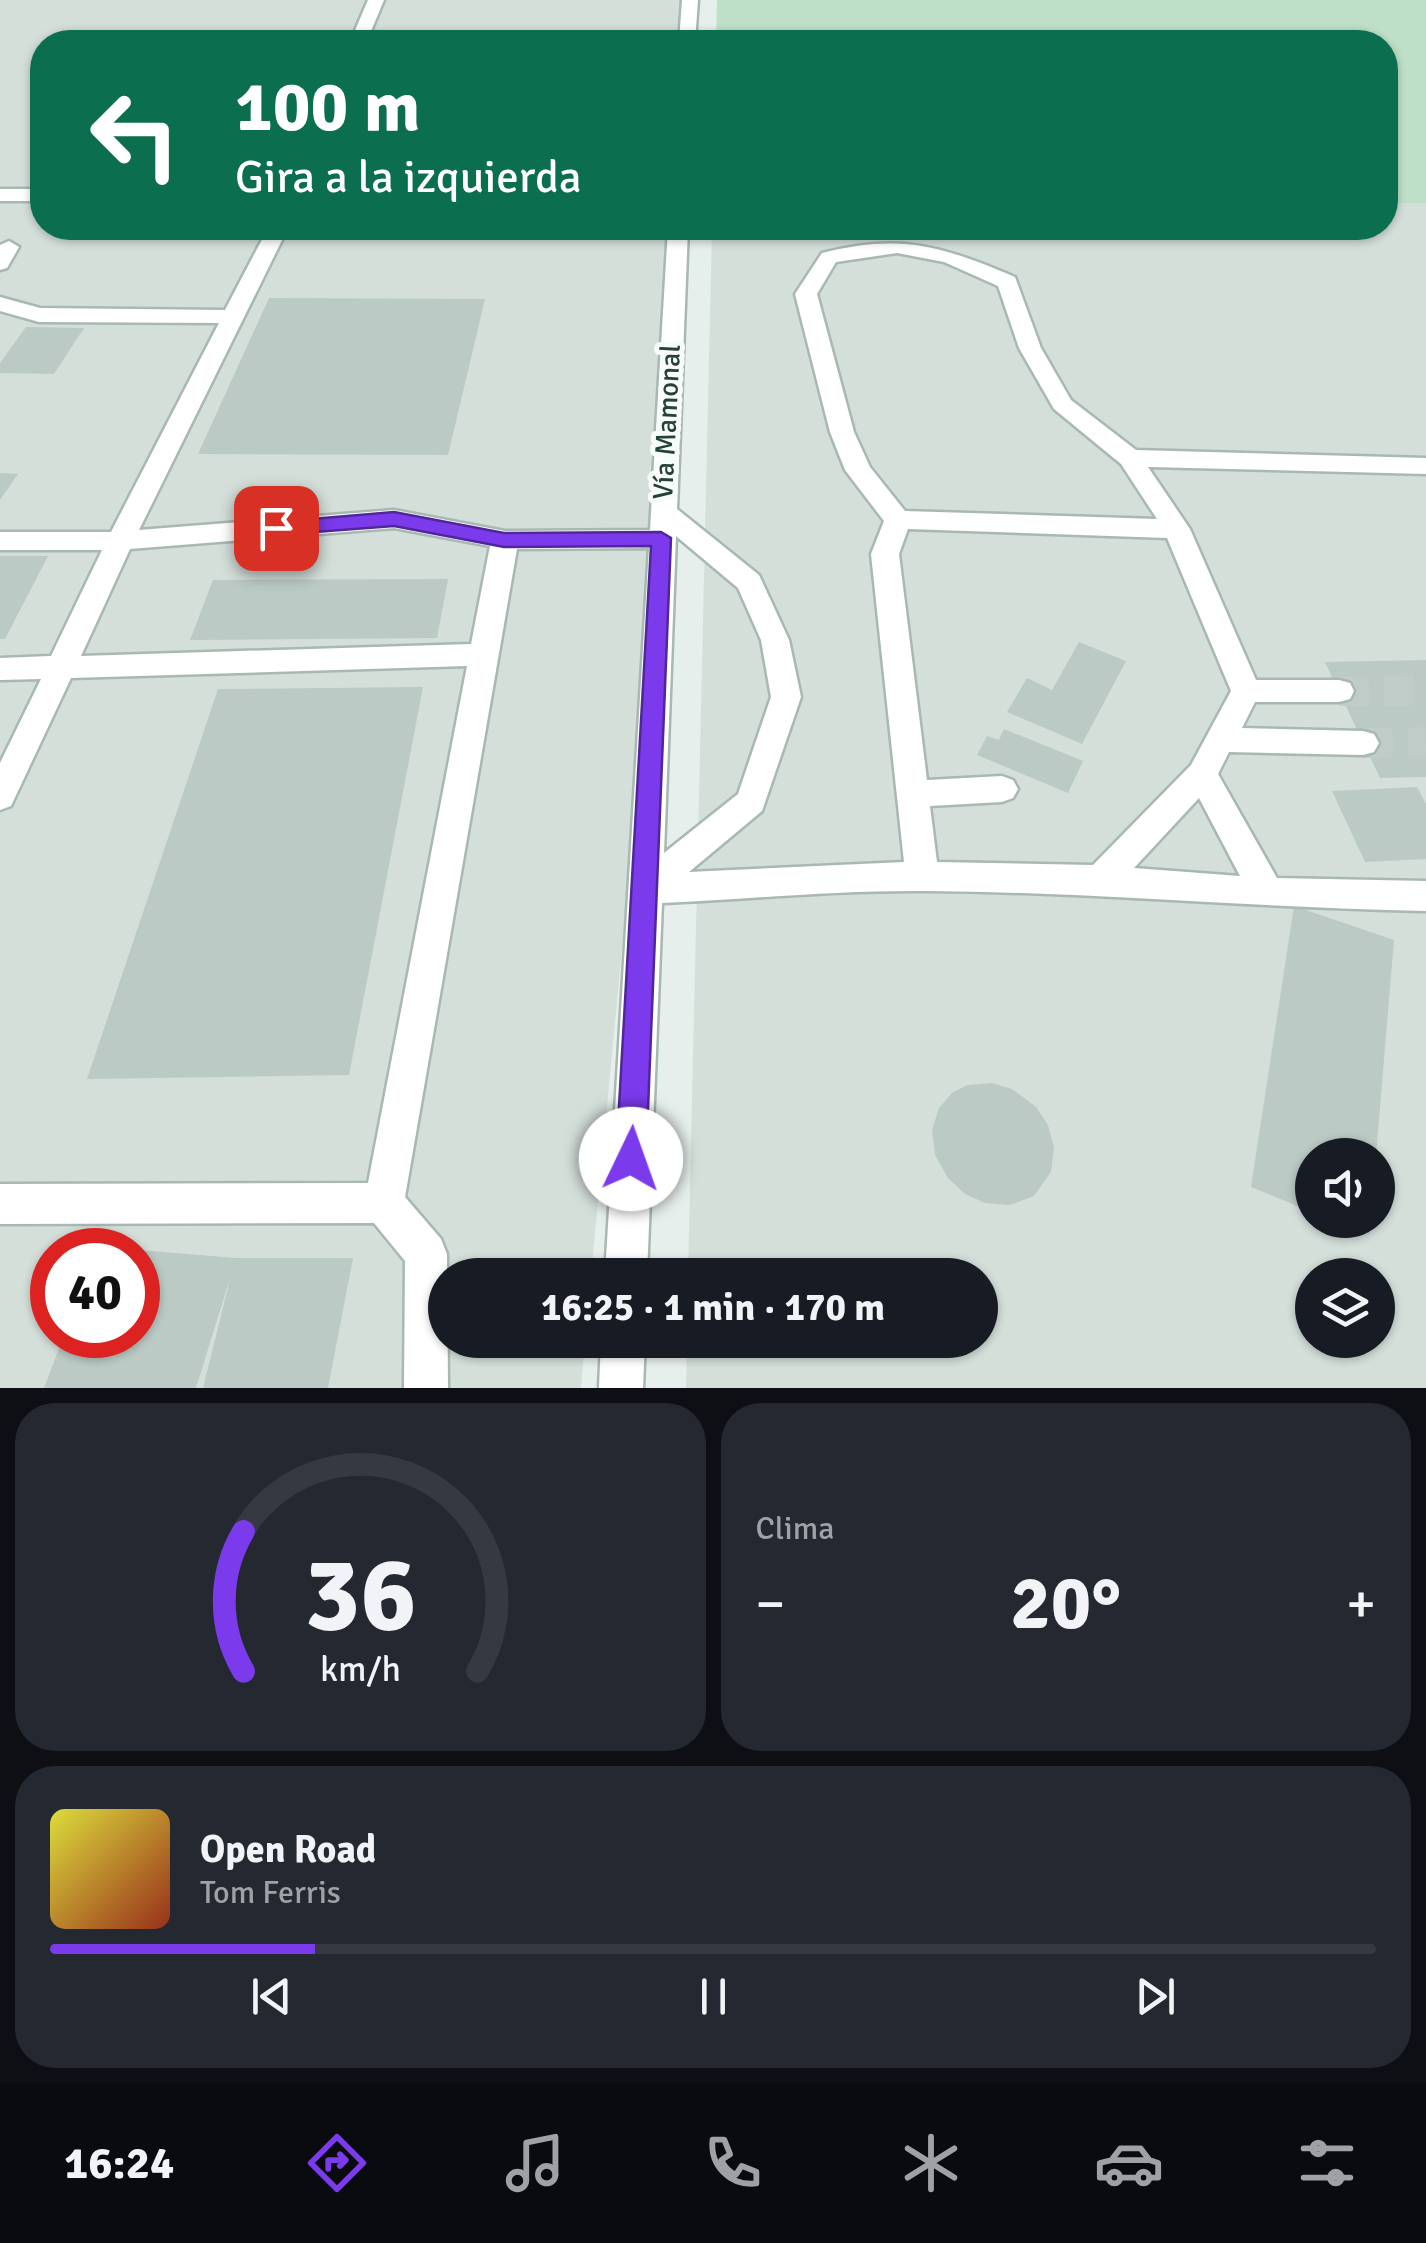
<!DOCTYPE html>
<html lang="es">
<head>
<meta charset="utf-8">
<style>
  :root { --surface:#171b24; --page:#242831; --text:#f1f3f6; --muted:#9ea1a6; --line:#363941; --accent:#7c3aed }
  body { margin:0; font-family:Signika,sans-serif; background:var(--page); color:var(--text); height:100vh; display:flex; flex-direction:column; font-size:38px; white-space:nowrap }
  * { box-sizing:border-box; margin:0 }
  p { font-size:32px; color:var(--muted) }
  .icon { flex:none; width:55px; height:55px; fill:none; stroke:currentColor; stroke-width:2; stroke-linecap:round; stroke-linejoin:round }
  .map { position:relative; height:1388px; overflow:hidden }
  .drawer { display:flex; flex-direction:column; gap:15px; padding:15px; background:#0d0f14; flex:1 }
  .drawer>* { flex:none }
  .guide { position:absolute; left:30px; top:30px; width:1368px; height:210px; border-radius:40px; box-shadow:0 2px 8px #0004; background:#0b6e4f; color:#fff; overflow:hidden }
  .fabs { position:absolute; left:1295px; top:1138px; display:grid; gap:20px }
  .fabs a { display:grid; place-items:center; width:100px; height:100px; border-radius:50%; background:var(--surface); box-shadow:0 2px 8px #0004; font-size:50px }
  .speed { position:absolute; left:30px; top:1228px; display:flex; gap:20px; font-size:50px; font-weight:700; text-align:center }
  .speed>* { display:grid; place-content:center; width:130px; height:130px; border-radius:50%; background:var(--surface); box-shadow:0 2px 8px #0004; line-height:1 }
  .speed .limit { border:15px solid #d22; background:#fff; color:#111 }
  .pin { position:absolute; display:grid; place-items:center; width:85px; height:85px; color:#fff; margin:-42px; border-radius:20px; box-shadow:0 5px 15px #0006 }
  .me { position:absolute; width:110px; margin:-55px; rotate:3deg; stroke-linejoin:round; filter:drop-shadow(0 0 8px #0008) }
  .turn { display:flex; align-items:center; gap:35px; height:210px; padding:0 40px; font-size:45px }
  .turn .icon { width:130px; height:130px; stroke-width:2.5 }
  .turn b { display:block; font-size:70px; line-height:85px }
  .big { font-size:75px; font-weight:700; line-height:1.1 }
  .drawer .tile { flex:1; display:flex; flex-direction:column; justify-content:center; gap:15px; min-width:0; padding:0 35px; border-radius:40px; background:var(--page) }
  .drawer .dial { align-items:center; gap:0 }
  .dial svg { height:260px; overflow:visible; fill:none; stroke:var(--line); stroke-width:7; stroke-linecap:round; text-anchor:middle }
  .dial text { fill:var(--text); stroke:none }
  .song { display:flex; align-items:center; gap:30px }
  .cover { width:120px; height:120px; border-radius:15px; background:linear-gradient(135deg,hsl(60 70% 55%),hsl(10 70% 35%)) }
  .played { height:10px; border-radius:5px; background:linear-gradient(90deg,var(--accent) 20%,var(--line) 20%) }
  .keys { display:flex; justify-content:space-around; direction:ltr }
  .heat { display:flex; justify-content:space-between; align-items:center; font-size:55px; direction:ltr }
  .drawer .tiles { flex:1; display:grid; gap:15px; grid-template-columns:1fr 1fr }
  .tile:last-child { grid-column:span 2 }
  .trip { position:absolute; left:428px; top:1258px; width:570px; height:100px; border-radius:50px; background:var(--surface); box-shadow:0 2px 8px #0004; font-weight:700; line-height:100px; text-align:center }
  .dock { display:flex; height:160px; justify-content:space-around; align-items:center; background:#090b0e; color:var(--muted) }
  .dock .icon { width:70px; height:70px }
  .dock .selected { color:var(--accent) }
  .dock b { font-size:45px; color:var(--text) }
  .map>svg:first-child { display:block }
</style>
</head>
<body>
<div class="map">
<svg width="1426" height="1388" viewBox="0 0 1426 1388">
  <rect width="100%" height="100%" fill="#e6efeb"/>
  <path fill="#d4dfda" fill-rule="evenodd" d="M0 0H686L684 42H42V228H675L661 539 591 1275H445V1340H585L581 1388H0ZM52 1250H138V1335H52Z
    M1385 203H1426V1388H686L687 1340H980V1275H688L712 228H1385ZM1312 1155H1378V1220H1312ZM1312 1275H1378V1340H1312Z"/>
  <path fill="#bfe0c8" d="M717 0H1426V203H1385V42H716Z"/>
  <path fill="#bbcac4" d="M269 298 485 299 448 455 198 454Z
    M26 327 84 328 54 374 0 373V363Z
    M0 473 18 474 0 500Z
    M0 556H48L5 639H0Z
    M448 579 437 638 190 640 213 580Z
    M1079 642 1126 661 1082 744 1007 712 1027 678 1052 690Z
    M1426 660V777L1380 778 1325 662Z
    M423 687 349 1075 87 1079 218 689Z
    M1004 729 1083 761 1068 793 977 755 987 736 999 740Z
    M1417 787 1426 804V859L1365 862 1332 791Z
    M1294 906 1394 940 1376 1155H1312V1212L1251 1187Z
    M992 1083 1012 1089 1036 1107 1048 1125 1054 1147 1051 1172 1034 1196 1010 1205 985 1203 965 1194 948 1178 935 1155 932 1130 939 1108 953 1092 968 1085Z
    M1334 1220H1370L1369 1234Z
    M138 1250 236 1258H353L328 1388H203L231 1275 196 1388H44L64 1335H138Z"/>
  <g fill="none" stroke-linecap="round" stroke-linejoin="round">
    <path stroke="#bfccc8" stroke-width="30" stroke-dasharray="30 15" stroke-linecap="butt" d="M1339 691 1426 690
      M1363 743 1426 742"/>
    <defs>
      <path id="minor" d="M368 0H384L369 36 400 37 408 42H350Z
        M682 0H698L695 42H679Z
        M0 189H42V201H0Z
        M268 228H288L139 530 394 510 505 531 650 530 668 228H688L677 509 759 575 789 640 801 697 762 811 689 872 904 862 871 554 884 521 845 470 830 432 795 294 822 253C901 233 942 246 1015 277L1041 348 1071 400 1136 450 1426 458V474L1148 467 1190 529 1256 680H1339L1350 683 1354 691 1350 699 1339 702H1255L1242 728 1363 731 1374 734 1379 743 1374 752 1363 755 1229 752 1218 774 1277 878 1426 881V911C1259 908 1093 892 927 891 839 890 750 899 662 903L647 1275H605L649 548 517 549 405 1197 441 1239 447 1254 448 1388H404L405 1261 374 1223 0 1224V1184L368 1183 467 666 71 678 11 806 0 810V763L41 679 0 680V658L51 656 102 550H0V532H111L219 323 39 322 0 311V297L40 308 225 310ZM897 253 944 262 998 286 1019 348 1054 409 1121 464 1157 519 905 511 870 467 854 432 817 294 836 262ZM394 528 490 546 471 644 81 656 130 549ZM908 529 1167 538 1231 691 1191 765 1093 865 937 862 930 806 1002 802 1013 798 1018 789 1013 780 1002 776 927 780 899 554ZM676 536 738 588 761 640 771 697 738 794 664 853ZM1199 798 1240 876 1134 868Z
        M9 241 19 247 7 268 0 270V245Z
        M601 1340H645L643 1388H599Z"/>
    </defs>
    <use href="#minor" stroke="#a8b8b2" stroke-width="5"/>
    <use href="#minor" fill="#fff" fill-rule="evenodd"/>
  </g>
  <path fill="#7c3aed" stroke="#51269a" stroke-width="2.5" d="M394 512 504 533 661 532 671 538 646 1159 642 1170 631 1174 621 1170 616 1159 651 546 504 547 394 526 276 535 266 528 276 522Z"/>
  <g text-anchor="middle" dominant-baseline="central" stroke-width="10" stroke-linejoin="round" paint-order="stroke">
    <g font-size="28" fill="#24423a" stroke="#f7fbf9">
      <text transform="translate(667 422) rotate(-87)">Vía Mamonal</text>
    </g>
  </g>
</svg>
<div class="fabs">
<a><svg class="icon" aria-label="sound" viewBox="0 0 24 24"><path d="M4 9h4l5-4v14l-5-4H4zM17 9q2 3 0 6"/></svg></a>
<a><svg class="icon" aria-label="layers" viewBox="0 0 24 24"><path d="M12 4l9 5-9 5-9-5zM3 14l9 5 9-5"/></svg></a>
</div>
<div class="speed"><div class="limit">40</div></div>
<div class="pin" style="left:276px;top:528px;background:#d93025"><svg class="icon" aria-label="arrive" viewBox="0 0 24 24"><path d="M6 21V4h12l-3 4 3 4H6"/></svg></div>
<svg class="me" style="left:631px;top:1159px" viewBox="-20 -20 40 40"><circle r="19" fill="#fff"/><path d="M0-13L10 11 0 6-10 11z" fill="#7c3aed"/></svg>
<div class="trip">16:25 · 1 min · 170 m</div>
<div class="guide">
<div class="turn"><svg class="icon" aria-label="left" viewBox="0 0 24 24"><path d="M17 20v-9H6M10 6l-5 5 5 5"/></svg><div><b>100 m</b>Gira a la izquierda</div></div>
</div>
</div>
<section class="drawer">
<div class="tiles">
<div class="tile dial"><svg viewBox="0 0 100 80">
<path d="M14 69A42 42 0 1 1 86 69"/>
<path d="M14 69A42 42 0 0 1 14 26" stroke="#7c3aed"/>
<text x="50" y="56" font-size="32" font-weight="700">36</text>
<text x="50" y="72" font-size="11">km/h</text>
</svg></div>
<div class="tile"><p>Clima</p>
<div class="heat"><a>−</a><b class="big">20°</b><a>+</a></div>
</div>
<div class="tile">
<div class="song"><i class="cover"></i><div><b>Open Road</b><p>Tom Ferris</p></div></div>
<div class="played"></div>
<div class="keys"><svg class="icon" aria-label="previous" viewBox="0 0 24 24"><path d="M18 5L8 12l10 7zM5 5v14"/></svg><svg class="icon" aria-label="pause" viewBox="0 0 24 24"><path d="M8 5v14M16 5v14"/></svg><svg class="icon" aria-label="next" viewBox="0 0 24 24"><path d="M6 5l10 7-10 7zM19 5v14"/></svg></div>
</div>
</div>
</section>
<nav class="dock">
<b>16:24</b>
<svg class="icon selected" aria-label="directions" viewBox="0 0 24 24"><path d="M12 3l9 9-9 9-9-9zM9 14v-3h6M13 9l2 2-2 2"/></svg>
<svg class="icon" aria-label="music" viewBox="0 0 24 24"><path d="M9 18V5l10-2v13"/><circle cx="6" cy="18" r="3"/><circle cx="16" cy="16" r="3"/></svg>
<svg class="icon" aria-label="phone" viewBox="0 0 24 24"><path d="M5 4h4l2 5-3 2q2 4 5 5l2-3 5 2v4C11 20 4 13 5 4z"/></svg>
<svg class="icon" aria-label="climate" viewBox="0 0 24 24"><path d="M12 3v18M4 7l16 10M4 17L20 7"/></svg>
<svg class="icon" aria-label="car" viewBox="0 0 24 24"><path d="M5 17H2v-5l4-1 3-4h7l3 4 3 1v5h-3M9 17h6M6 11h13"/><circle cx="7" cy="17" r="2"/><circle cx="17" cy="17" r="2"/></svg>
<svg class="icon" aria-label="filters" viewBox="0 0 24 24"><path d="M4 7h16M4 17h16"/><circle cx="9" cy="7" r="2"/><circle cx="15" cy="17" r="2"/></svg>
</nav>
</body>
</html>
